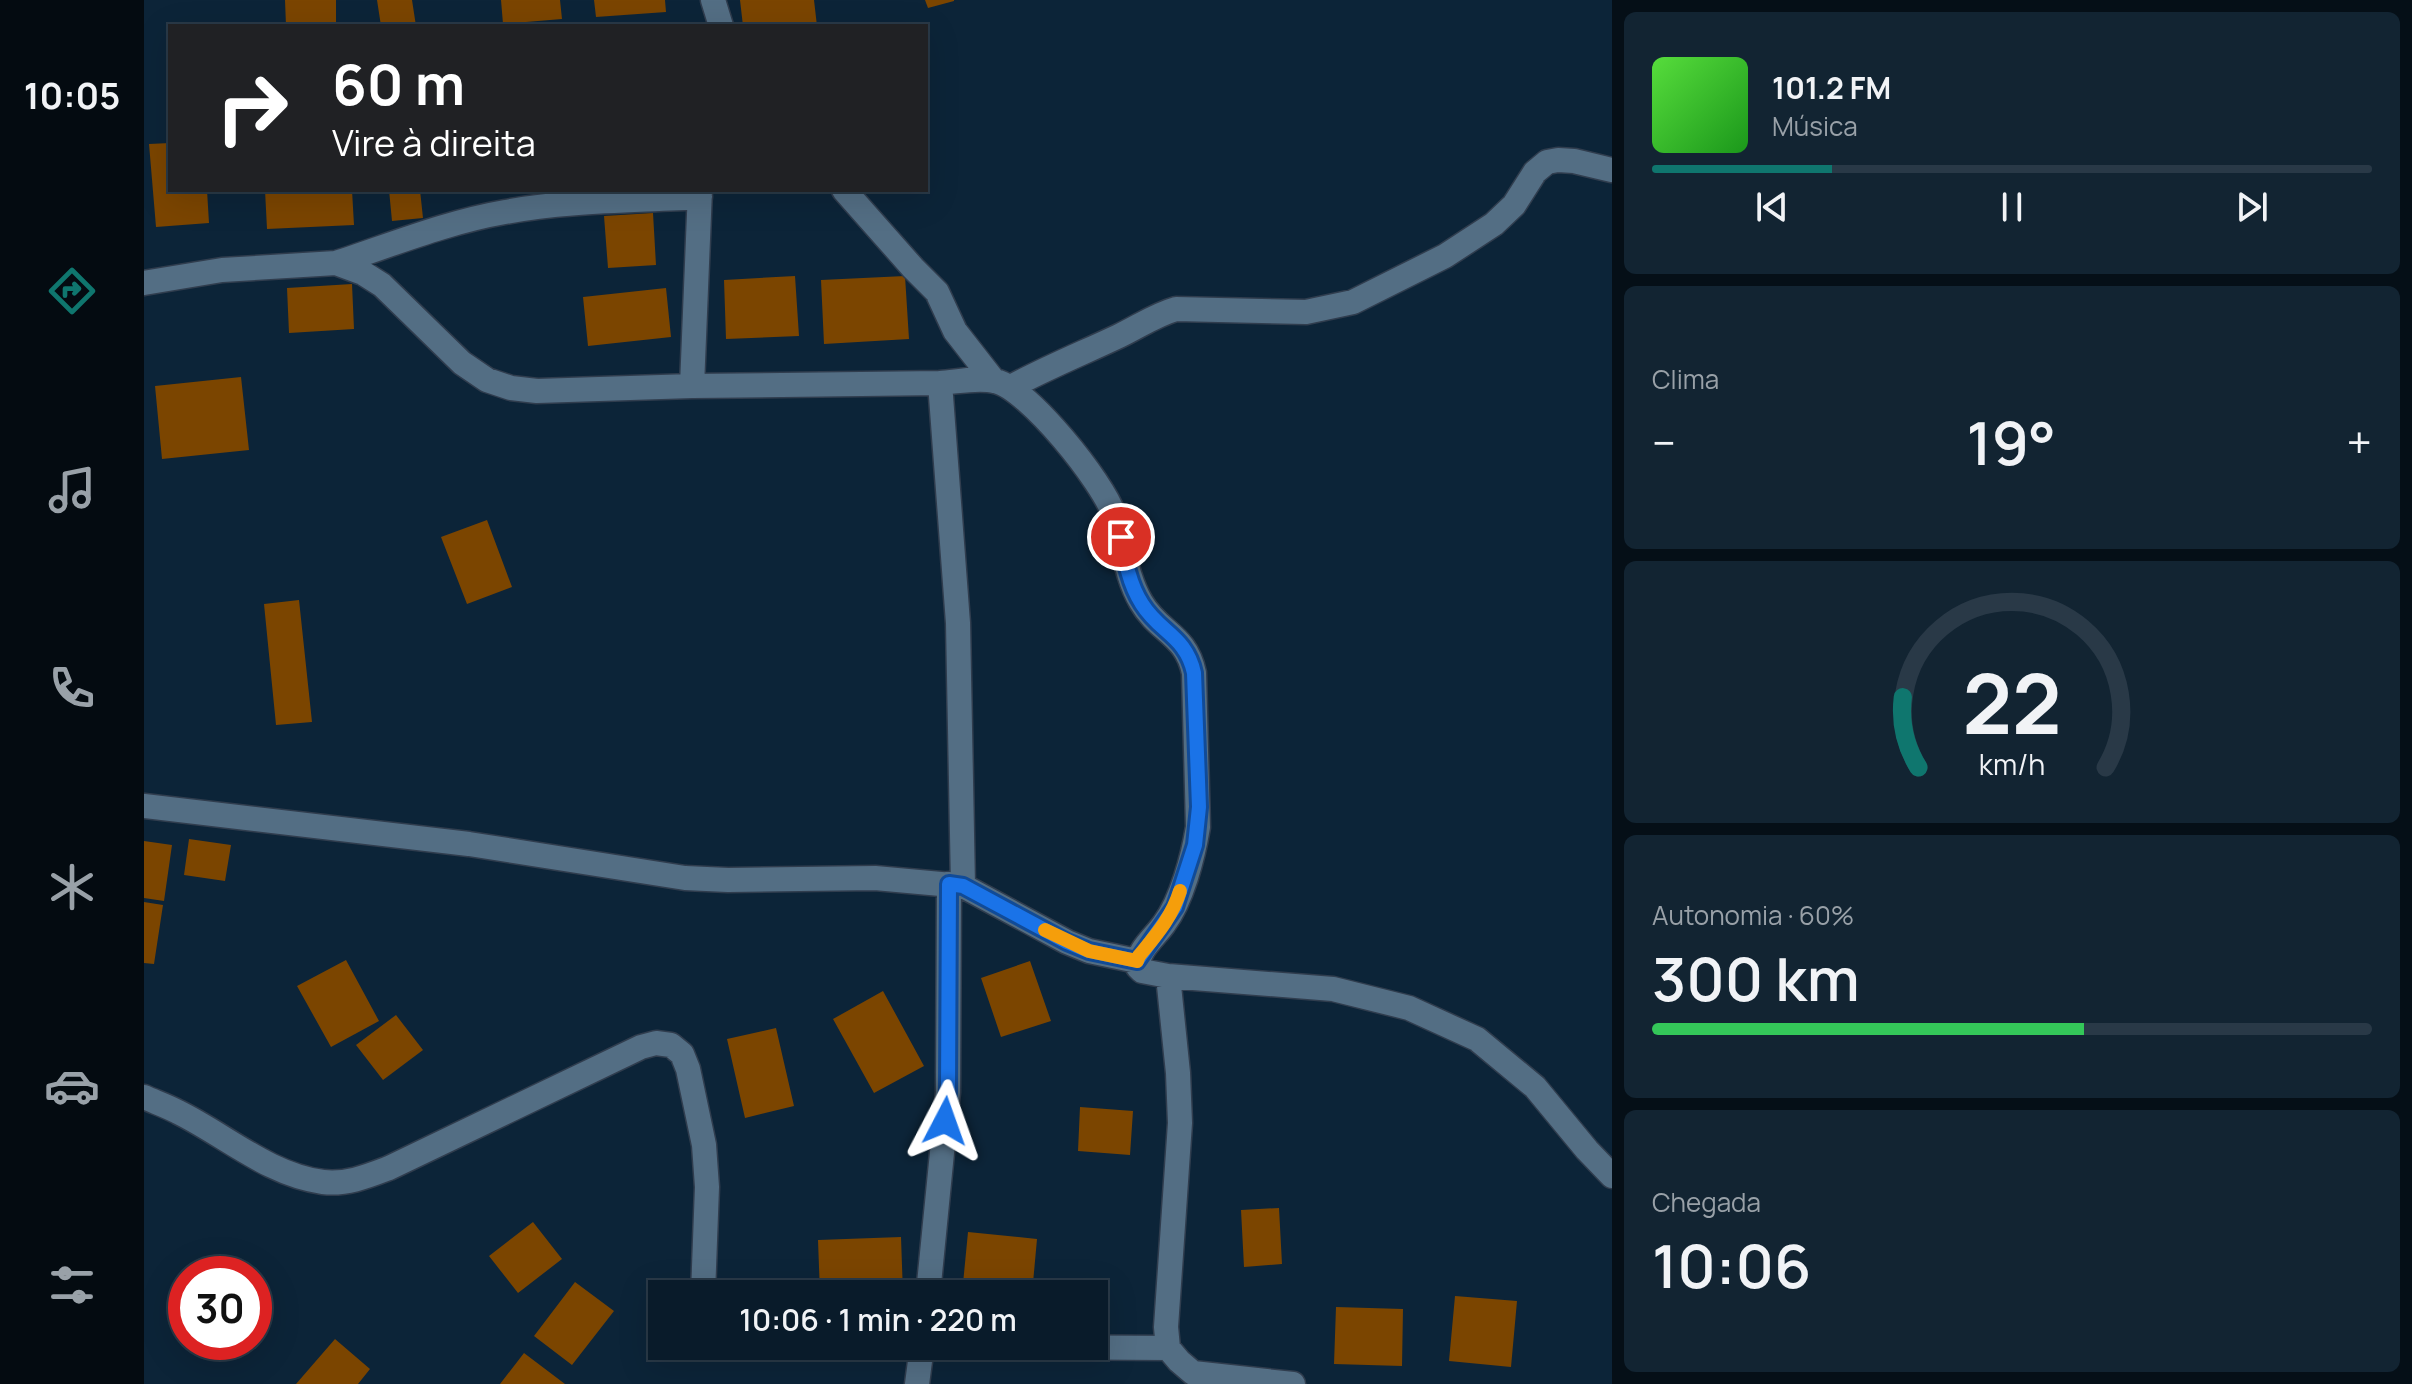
<!DOCTYPE html>
<html lang="pt">
<head>
<meta charset="utf-8">
<style>
  :root { --surface:#091b2a; --page:#122432; --text:#f1f3f6; --muted:#99a1a8; --line:#293947; --accent:#0f766e }
  body { margin:0; font-family:Manrope,sans-serif; background:var(--page); color:var(--text); height:100vh; display:flex; flex-direction:column; font-size:30px; white-space:nowrap }
  * { box-sizing:border-box; margin:0 }
  p { font-size:26px; color:var(--muted) }
  .icon { flex:none; width:44px; height:44px; fill:none; stroke:currentColor; stroke-width:2; stroke-linecap:round; stroke-linejoin:round }
  .map { position:relative; flex:1; overflow:hidden }
  .side { display:flex; flex-direction:column; gap:12px; padding:12px; background:#050f17; width:800px }
  .side>* { flex:none }
  .banner { position:absolute; left:24px; top:24px; width:760px; height:168px; border-radius:0px; box-shadow:0 8px 32px #0002,0 0 0 2px var(--line); background:#202124; color:#fff; overflow:hidden }
  .speed { position:absolute; left:24px; top:1256px; display:flex; gap:16px; font-size:40px; font-weight:700; text-align:center }
  .speed>* { display:grid; place-content:center; width:104px; height:104px; border-radius:50%; background:var(--surface); box-shadow:0 8px 32px #0002,0 0 0 2px var(--line); line-height:1 }
  .speed .limit { border:12px solid #d22; background:#fff; color:#111 }
  .pin { position:absolute; display:grid; place-items:center; width:68px; height:68px; color:#fff; margin:-34px; border:4px solid #fff; border-radius:50%; box-shadow:0 2px 8px #0007 }
  .me { position:absolute; width:88px; margin:-44px; rotate:4deg; stroke-linejoin:round; filter:drop-shadow(0 0 6px #0008) }
  .turn { display:flex; align-items:center; gap:28px; height:168px; padding:0 32px; font-size:36px }
  .turn .icon { width:104px; height:104px; stroke-width:2.5 }
  .turn b { display:block; font-size:56px; line-height:68px }
  .big { font-size:60px; font-weight:600; line-height:1.1 }
  .side .widget { flex:1; display:flex; flex-direction:column; justify-content:center; gap:12px; min-width:0; padding:0 28px; border-radius:12px; background:var(--page) }
  .side .dial { align-items:center; gap:0 }
  .dial svg { height:208px; overflow:visible; fill:none; stroke:var(--line); stroke-width:7; stroke-linecap:round; text-anchor:middle }
  .dial text { fill:var(--text); stroke:none }
  .song { display:flex; align-items:center; gap:24px }
  .cover { width:96px; height:96px; border-radius:12px; background:linear-gradient(135deg,hsl(110 70% 55%),hsl(120 70% 35%)) }
  .played { height:8px; border-radius:4px; background:linear-gradient(90deg,var(--accent) 25%,var(--line) 25%) }
  .keys { display:flex; justify-content:space-around; direction:ltr }
  .heat { display:flex; justify-content:space-between; align-items:center; font-size:44px; direction:ltr }
  .charge { height:12px; border-radius:6px; background:linear-gradient(90deg,#34c759 60%,var(--line) 0) }
  .trip { position:absolute; left:504px; top:1280px; width:460px; height:80px; border-radius:0px; background:var(--surface); box-shadow:0 8px 32px #0002,0 0 0 2px var(--line); font-weight:600; line-height:80px; text-align:center }
  main { display:flex; flex:1; min-height:0 }
  .tabs { display:flex; flex-direction:column; width:144px; justify-content:space-around; align-items:center; background:#040b11; color:var(--muted) }
  .tabs .icon { width:56px; height:56px }
  .tabs .active { color:var(--accent) }
  .tabs b { font-size:36px; color:var(--text) }
  .map>svg:first-child { display:block }
</style>
</head>
<body>
<main>
<nav class="tabs">
<b>10:05</b>
<svg class="icon active" aria-label="directions" viewBox="0 0 24 24"><path d="M12 3l9 9-9 9-9-9zM9 14v-3h6M13 9l2 2-2 2"/></svg>
<svg class="icon" aria-label="music" viewBox="0 0 24 24"><path d="M9 18V5l10-2v13"/><circle cx="6" cy="18" r="3"/><circle cx="16" cy="16" r="3"/></svg>
<svg class="icon" aria-label="phone" viewBox="0 0 24 24"><path d="M5 4h4l2 5-3 2q2 4 5 5l2-3 5 2v4C11 20 4 13 5 4z"/></svg>
<svg class="icon" aria-label="climate" viewBox="0 0 24 24"><path d="M12 3v18M4 7l16 10M4 17L20 7"/></svg>
<svg class="icon" aria-label="car" viewBox="0 0 24 24"><path d="M5 17H2v-5l4-1 3-4h7l3 4 3 1v5h-3M9 17h6M6 11h13"/><circle cx="7" cy="17" r="2"/><circle cx="17" cy="17" r="2"/></svg>
<svg class="icon" aria-label="filters" viewBox="0 0 24 24"><path d="M4 7h16M4 17h16"/><circle cx="9" cy="7" r="2"/><circle cx="15" cy="17" r="2"/></svg>
</nav>
<div class="map">
<svg width="1468" height="1384" viewBox="0 0 1468 1384">
  <rect width="100%" height="100%" fill="#0c2438"/>
  <path fill="#7b4500" d="M141 0H192V26H142Z
    M233 0H268L272 26H237Z
    M357 0H416L418 19 359 24Z
    M450 0H521L522 12 452 17Z
    M596 0H670L673 26H599Z
    M781 0H810V1L784 8Z
    M26 143V190H63L65 223 12 227 5 144Z
    M121 190H208L210 225 123 229Z
    M245 190H276L279 218 248 221Z
    M509 213 512 265 464 268 460 216Z
    M651 276 655 336 582 339 580 280Z
    M761 276 765 339 680 344 677 280Z
    M208 284 210 329 145 333 143 288Z
    M522 288 527 337 444 346 439 297Z
    M97 377 105 450 18 459 11 386Z
    M343 520 368 587 323 604 297 537Z
    M155 600 168 722 132 725 120 604Z
    M45 839 87 845 81 881 40 875Z
    M0 841 28 845 20 901 0 898Z
    M0 902 19 905 10 964 0 963Z
    M202 960 235 1021 187 1047 153 986Z
    M886 961 907 1021 857 1037 837 978Z
    M739 991 780 1066 730 1093 689 1019Z
    M252 1015 279 1050 239 1080 212 1045Z
    M632 1028 650 1106 601 1118 583 1039Z
    M936 1107 989 1111 986 1155 934 1151Z
    M1135 1208 1138 1264 1100 1267 1097 1210Z
    M389 1222 418 1259 374 1293 345 1256Z
    M824 1232 893 1239 888 1294H818Z
    M757 1237 759 1294H676L674 1240Z
    M431 1282 470 1311 428 1365 390 1336Z
    M1311 1296 1373 1301 1367 1367 1305 1361Z
    M1192 1307 1259 1309 1258 1366 1190 1364Z
    M191 1339 226 1369 214 1384H152Z
    M380 1353 421 1384H356Z"/>
  <g fill="none" stroke-linecap="round" stroke-linejoin="round">
    <defs>
      <path id="street" d="M569 0 577 26
        M700 190 769 268 793 292 811 331 850 381
        M192 263C247 245 303 222 361 212 425 200 491 201 556 197
        M0 283 78 270 192 263 219 273 238 285 318 363 343 380 367 388 393 391 548 386 796 383C813 382 833 377 851 381 884 388 959 482 970 515 980 544 981 575 997 602 1015 633 1042 634 1050 673L1054 827C1049 857 1038 900 1020 924 1011 937 993 950 994 967L998 971 1024 976 1189 989 1265 1008 1333 1039 1391 1087 1443 1150 1468 1176
        M796 383 814 623 819 886
        M548 386 556 190
        M867 387C902 368 939 353 975 336 994 327 1011 315 1032 309L1162 312 1209 302 1301 256 1350 224 1370 205 1391 172 1403 162 1414 160 1430 161 1468 170
        M0 806 325 844 541 878 584 880 731 878 819 886 923 942 945 951 993 961
        M1024 976 1034 1073 1036 1123 1022 1327 1024 1348 1035 1361 1049 1373 1149 1384
        M0 1097C11 1102 23 1106 34 1112 81 1135 125 1175 179 1182 202 1185 224 1176 245 1168L497 1047 512 1043 527 1045 538 1054 544 1069 560 1145 563 1187 559 1294
        M784 1294 804 1092 805 884
        M580 1346H613
        M719 1346 1024 1348
        M773 1384 778 1346"/>
    </defs>
    <use href="#street" stroke="#303d4e" stroke-width="27"/>
    <use href="#street" stroke="#536e84" stroke-width="24"/>
  </g>
  <g fill="none" stroke-linecap="round" stroke-linejoin="round">
    <defs>
      <path id="route" d="M801 1121 804 1092 805 884 819 886 923 942 945 951 993 961 1031 907 1051 845 1055 807 1050 673C1042 636 1016 633 998 604 985 584 981 560 977 537"/>
    </defs>
    <use href="#route" stroke="#114b97" stroke-width="20"/>
    <use href="#route" stroke="#1a73e8" stroke-width="14"/>
    <path stroke="#f59e0b" stroke-width="14" d="M901 930 945 951 993 961 995 956C1012 935 1028 917 1036 891"/>
  </g>
</svg>
<div class="speed"><div class="limit">30</div></div>
<div class="pin" style="left:977px;top:537px;background:#d93025"><svg class="icon" aria-label="arrive" viewBox="0 0 24 24"><path d="M6 21V4h12l-3 4 3 4H6"/></svg></div>
<svg class="me" style="left:801px;top:1121px" viewBox="-20 -20 40 40"><path d="M0-17L14 15 0 8-14 15z" fill="#1a73e8" stroke="#fff" stroke-width="4"/></svg>
<div class="trip">10:06 · 1 min · 220 m</div>
<div class="banner">
<div class="turn"><svg class="icon" aria-label="right" viewBox="0 0 24 24"><path d="M7 20v-9h11M14 6l5 5-5 5"/></svg><div><b>60 m</b>Vire à direita</div></div>
</div>
</div>
<section class="side">
<div class="widget">
<div class="song"><i class="cover"></i><div><b>101.2 FM</b><p>Música</p></div></div>
<div class="played"></div>
<div class="keys"><svg class="icon" aria-label="previous" viewBox="0 0 24 24"><path d="M18 5L8 12l10 7zM5 5v14"/></svg><svg class="icon" aria-label="pause" viewBox="0 0 24 24"><path d="M8 5v14M16 5v14"/></svg><svg class="icon" aria-label="next" viewBox="0 0 24 24"><path d="M6 5l10 7-10 7zM19 5v14"/></svg></div>
</div>
<div class="widget"><p>Clima</p>
<div class="heat"><a>−</a><b class="big">19°</b><a>+</a></div>
</div>
<div class="widget dial"><svg viewBox="0 0 100 80">
<path d="M14 69A42 42 0 1 1 86 69"/>
<path d="M14 69A42 42 0 0 1 8 42" stroke="#0f766e"/>
<text x="50" y="56" font-size="32" font-weight="700">22</text>
<text x="50" y="72" font-size="11">km/h</text>
</svg></div>
<div class="widget"><p>Autonomia · 60%</p><b class="big">300 km</b><div class="charge"></div></div>
<div class="widget"><p>Chegada</p><b class="big">10:06</b></div>
</section>
</main>
</body>
</html>
